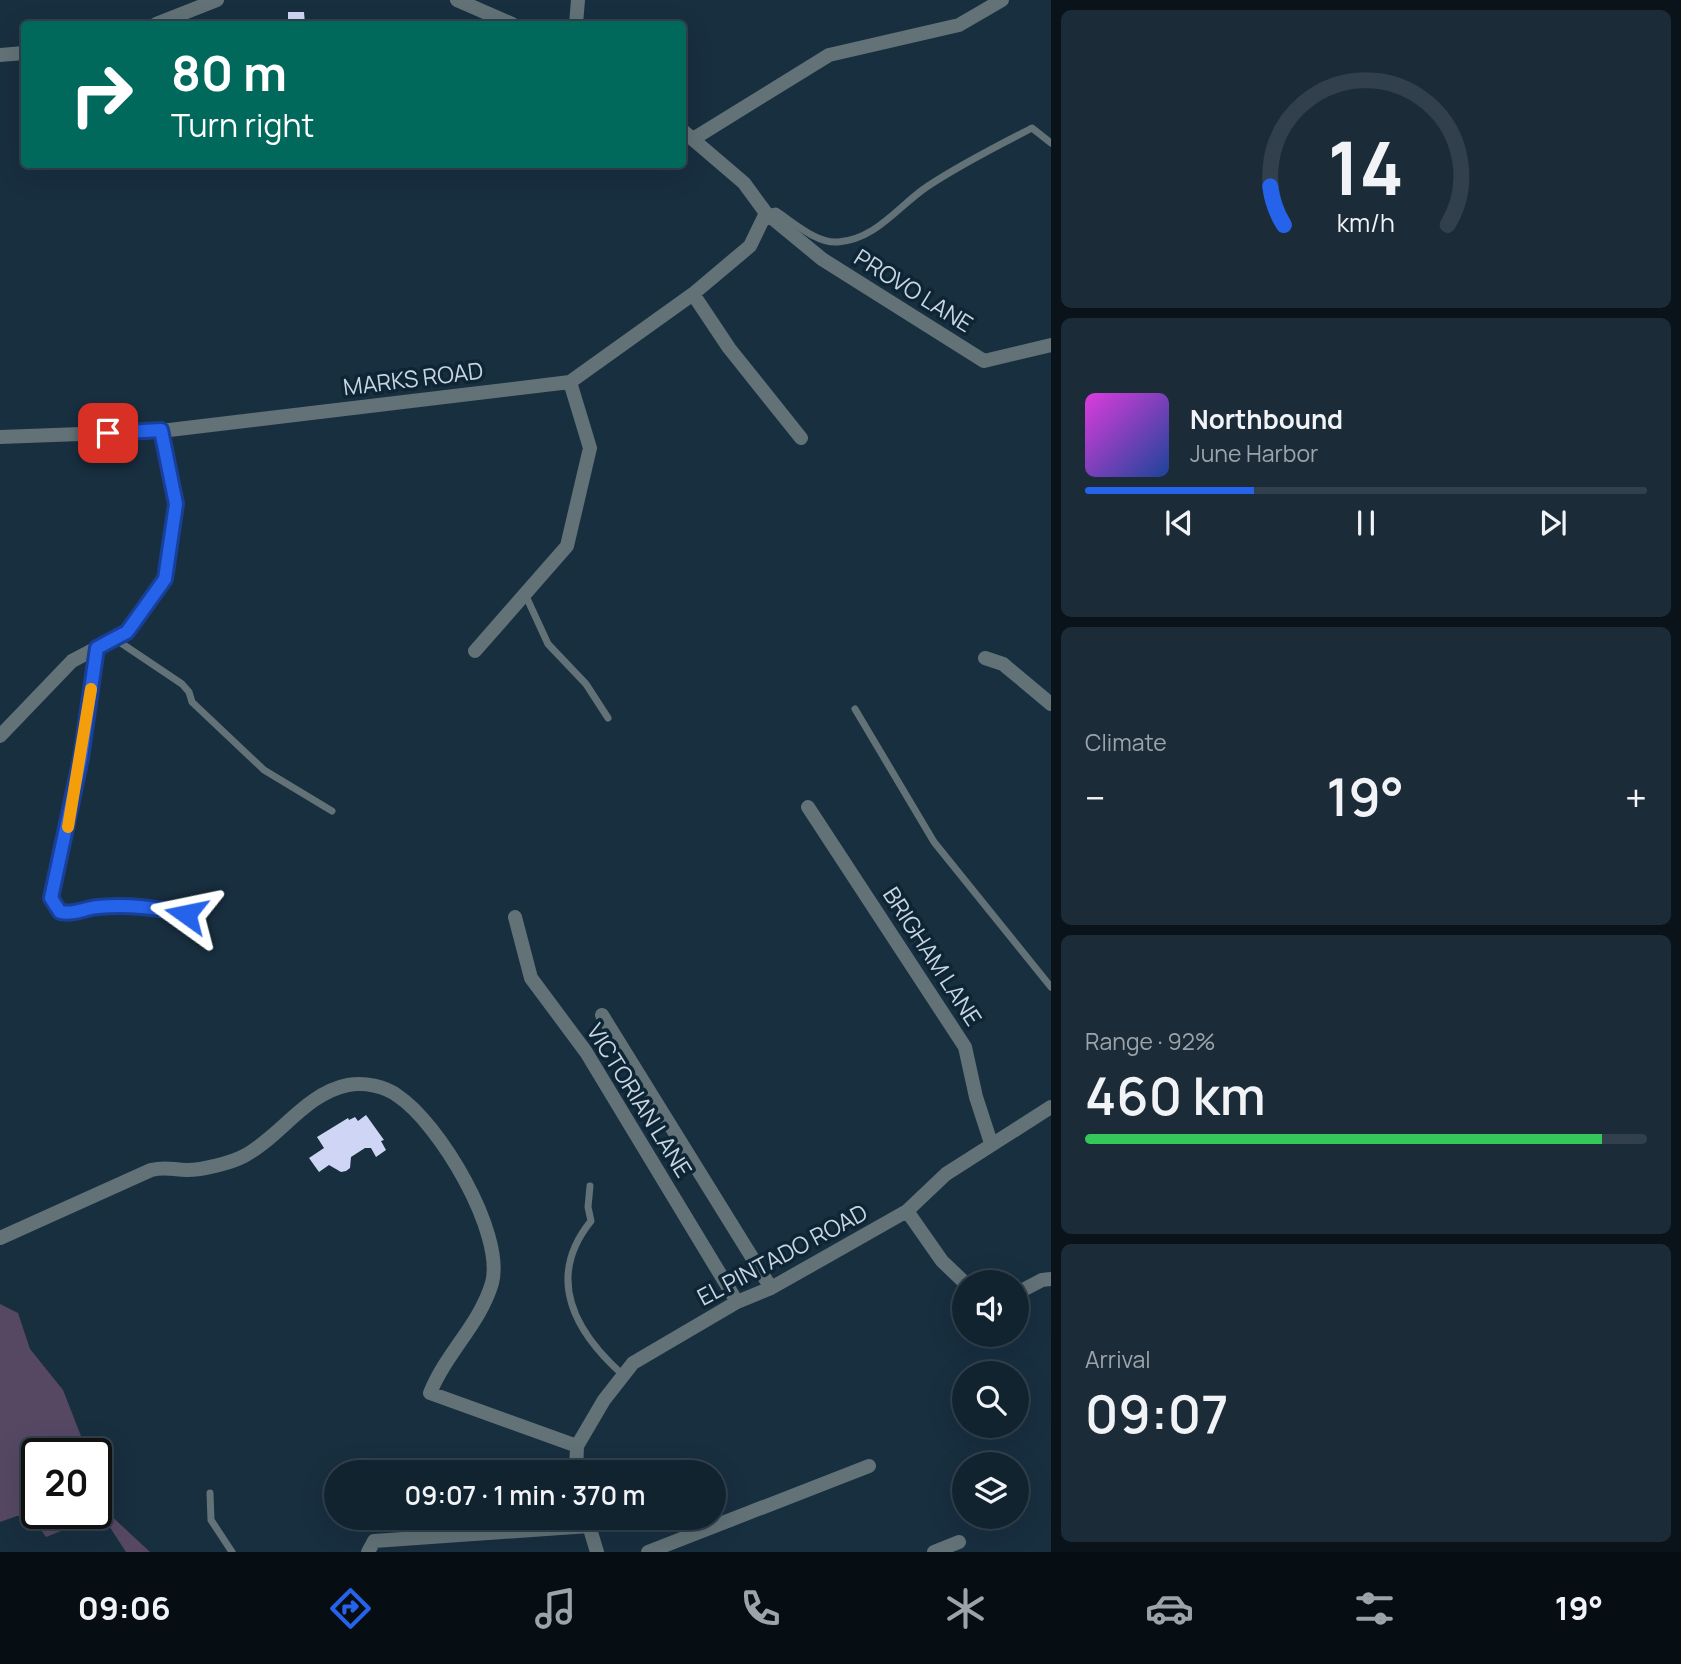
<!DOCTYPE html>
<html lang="en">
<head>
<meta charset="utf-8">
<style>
  :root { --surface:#122330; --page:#1b2b38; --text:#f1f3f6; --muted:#9ca4ab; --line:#31404c; --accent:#2563eb }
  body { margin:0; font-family:Manrope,sans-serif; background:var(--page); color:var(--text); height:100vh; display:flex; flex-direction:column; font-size:26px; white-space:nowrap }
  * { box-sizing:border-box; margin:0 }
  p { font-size:23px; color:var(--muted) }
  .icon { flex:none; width:38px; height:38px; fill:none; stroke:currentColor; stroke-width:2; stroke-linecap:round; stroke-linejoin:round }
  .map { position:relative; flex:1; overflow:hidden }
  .sheet { display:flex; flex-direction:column; gap:10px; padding:10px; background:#0a131a; width:630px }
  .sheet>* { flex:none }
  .hud { position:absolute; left:21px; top:21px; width:665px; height:147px; border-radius:7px; box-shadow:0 7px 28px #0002,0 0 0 2px var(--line); background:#00695c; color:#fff; overflow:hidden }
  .controls { position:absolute; left:952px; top:1270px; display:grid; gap:14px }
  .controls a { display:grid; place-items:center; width:77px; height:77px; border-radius:50%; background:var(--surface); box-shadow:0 7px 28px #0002,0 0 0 2px var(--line); font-size:35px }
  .speed { position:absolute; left:21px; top:1438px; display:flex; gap:14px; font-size:35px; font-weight:700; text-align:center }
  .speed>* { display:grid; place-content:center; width:91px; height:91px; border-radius:50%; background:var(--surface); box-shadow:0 7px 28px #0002,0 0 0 2px var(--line); line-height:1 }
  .speed .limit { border:4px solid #111; border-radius:10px; background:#fff; color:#111 }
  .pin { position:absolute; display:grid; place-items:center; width:60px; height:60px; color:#fff; margin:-30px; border-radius:14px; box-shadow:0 4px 10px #0006 }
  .me { position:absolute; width:77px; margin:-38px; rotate:282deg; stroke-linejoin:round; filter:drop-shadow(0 0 5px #0008) }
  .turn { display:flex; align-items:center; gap:24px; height:147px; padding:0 35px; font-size:32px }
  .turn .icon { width:91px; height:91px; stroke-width:2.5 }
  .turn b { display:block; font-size:49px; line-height:60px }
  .big { font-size:52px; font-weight:600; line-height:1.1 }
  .sheet .card { flex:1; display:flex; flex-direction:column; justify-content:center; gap:10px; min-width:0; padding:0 24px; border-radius:10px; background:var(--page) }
  .sheet .dial { align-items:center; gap:0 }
  .dial svg { height:182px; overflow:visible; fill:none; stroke:var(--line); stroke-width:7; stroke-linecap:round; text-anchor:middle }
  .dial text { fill:var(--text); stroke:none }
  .song { display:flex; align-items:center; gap:21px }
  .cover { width:84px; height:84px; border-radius:10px; background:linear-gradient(135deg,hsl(300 70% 55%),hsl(220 70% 35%)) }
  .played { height:7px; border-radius:4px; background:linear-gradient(90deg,var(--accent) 30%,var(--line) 30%) }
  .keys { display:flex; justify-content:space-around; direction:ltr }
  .heat { display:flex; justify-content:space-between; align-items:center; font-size:38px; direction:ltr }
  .charge { height:10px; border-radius:5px; background:linear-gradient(90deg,#34c759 92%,var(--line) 0) }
  .trip { position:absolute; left:324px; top:1460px; width:402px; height:70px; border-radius:35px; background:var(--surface); box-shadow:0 7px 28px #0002,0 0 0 2px var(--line); font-weight:600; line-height:70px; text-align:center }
  .dock { display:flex; height:112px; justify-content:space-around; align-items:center; background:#070e13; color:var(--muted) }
  .dock .icon { width:49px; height:49px }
  .dock .active { color:var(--accent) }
  .dock b { font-size:32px; color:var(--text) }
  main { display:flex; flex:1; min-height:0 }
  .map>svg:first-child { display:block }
</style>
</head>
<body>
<main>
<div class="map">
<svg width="1051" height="1552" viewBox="0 0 1051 1552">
  <rect width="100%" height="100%" fill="#182f40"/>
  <path fill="#564863" d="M0 1304 18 1313 30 1349 63 1390 88 1454H37V1514H96V1481L105 1510 150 1552H126L102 1515 46 1537 31 1516H17L0 1522Z"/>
  <path fill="#cfd6f5" d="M288 12H304L305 24H288Z
    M366 1115 384 1140 381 1141 386 1150 376 1157 371 1148H365L351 1157 350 1168 346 1171 341 1172 329 1165 319 1172 309 1158 324 1148 317 1137 348 1118 349 1120 355 1117 358 1121Z"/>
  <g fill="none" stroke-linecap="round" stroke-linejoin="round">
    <path stroke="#627276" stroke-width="7" d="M766 213 776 211C793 222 817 244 838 242 877 239 899 205 928 186 961 164 997 146 1032 128L1051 143
      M525 594 548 644 586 684 608 718
      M115 639 182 684 189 692 192 702 264 770 332 811
      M97 649 81 758 52 890 53 904 60 912 68 914 96 907 143 905 186 914
      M855 709 934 842 1051 987
      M590 1186 588 1207 591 1221C544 1279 576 1333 623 1375
      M210 1493 211 1520 232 1552"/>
    <path stroke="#627276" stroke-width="14" d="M457 0 512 24
      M156 24 217 0
      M576 24 578 0
      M0 55 24 53
      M682 130 744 183 766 213 822 259 984 361 1051 345
      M693 139 829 55 959 25 1002 0
      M693 294 729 348 801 438
      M0 437 161 431 570 382 693 294 750 246 766 213
      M475 651 567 546 590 448 570 382
      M985 658 1003 664 1051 704
      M0 736 72 661 127 632 165 579 176 504 161 431
      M808 807 965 1047 976 1097 991 1143
      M515 917 531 978 586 1052 737 1302
      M602 1015 771 1288
      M907 1211 942 1261 965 1283
      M0 1238 151 1170C167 1166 173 1170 187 1170 202 1170 231 1163 244 1156 279 1138 306 1093 348 1085 364 1082 385 1086 398 1096 439 1123 505 1233 492 1283 480 1324 446 1353 430 1393L577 1446
      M1017 1293 1042 1280 1051 1279
      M576 1472 577 1446 604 1400 633 1363 737 1302 771 1288 907 1211 946 1174 1051 1107
      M587 1519 597 1552
      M368 1552 374 1541 589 1526
      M648 1552 869 1466
      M934 1552 959 1542"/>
  </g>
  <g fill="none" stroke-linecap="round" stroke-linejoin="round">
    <defs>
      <path id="route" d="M108 433 161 430 176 504 165 579 127 632 97 648 81 758 51 898 60 912C74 915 85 908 98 907 129 904 156 908 186 914"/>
    </defs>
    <use href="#route" stroke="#184099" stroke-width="18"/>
    <use href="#route" stroke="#2563eb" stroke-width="12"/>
    <path stroke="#f59e0b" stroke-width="12" d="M68 827 91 689"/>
  </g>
  <g text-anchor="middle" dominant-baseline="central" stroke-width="7" stroke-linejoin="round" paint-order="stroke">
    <g font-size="23" fill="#c7d5e0" stroke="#0e2536">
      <text transform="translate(914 290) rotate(32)">PROVO LANE</text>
      <text transform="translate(413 378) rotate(-7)">MARKS ROAD</text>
      <text transform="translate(933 956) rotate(57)">BRIGHAM LANE</text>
      <text transform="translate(640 1100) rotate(58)">VICTORIAN LANE</text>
      <text transform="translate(782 1254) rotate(-28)">EL PINTADO ROAD</text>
    </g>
  </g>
</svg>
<div class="controls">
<a><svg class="icon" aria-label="sound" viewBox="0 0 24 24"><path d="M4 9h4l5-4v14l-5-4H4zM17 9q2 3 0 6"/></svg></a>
<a><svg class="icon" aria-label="search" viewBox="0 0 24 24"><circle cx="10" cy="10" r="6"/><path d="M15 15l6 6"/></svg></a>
<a><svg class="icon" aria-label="layers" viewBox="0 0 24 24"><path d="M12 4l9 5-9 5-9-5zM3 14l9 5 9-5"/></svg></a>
</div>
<div class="speed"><div class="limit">20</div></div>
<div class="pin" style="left:108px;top:433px;background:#d93025"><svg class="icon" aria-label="arrive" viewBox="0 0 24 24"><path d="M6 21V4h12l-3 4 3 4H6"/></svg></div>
<svg class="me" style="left:186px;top:914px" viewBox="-20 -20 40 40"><path d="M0-17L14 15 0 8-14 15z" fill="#2563eb" stroke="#fff" stroke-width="4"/></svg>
<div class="trip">09:07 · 1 min · 370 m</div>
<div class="hud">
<div class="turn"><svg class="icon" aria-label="right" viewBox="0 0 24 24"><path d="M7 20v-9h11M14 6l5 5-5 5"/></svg><div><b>80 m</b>Turn right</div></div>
</div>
</div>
<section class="sheet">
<div class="card dial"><svg viewBox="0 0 100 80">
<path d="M14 69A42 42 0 1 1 86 69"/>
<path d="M14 69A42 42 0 0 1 8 52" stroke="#2563eb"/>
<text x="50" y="56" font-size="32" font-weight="700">14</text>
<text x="50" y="72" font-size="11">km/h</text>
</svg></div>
<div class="card">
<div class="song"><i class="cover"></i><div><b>Northbound</b><p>June Harbor</p></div></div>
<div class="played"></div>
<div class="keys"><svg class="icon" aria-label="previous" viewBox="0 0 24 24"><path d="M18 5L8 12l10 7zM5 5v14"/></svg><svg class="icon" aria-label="pause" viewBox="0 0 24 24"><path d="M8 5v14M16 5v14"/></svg><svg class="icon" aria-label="next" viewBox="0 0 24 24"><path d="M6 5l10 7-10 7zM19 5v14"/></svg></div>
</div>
<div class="card"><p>Climate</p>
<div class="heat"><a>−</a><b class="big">19°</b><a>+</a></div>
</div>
<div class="card"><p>Range · 92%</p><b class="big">460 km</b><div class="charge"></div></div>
<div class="card"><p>Arrival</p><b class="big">09:07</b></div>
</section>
</main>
<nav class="dock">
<b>09:06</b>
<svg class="icon active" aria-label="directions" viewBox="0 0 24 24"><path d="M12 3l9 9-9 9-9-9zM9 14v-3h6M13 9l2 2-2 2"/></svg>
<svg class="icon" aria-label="music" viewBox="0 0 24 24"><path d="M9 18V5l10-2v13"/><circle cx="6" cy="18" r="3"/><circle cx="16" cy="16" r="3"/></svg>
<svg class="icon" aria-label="phone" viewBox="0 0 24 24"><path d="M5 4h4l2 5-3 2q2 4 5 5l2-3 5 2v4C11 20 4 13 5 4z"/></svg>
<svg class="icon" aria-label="climate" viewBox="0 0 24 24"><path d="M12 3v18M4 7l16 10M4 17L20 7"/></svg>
<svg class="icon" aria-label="car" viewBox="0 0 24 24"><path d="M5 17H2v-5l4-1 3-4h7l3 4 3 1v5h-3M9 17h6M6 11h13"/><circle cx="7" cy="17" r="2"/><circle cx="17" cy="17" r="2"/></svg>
<svg class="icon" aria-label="filters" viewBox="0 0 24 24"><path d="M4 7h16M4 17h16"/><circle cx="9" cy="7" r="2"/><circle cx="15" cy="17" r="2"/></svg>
<b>19°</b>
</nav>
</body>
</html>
